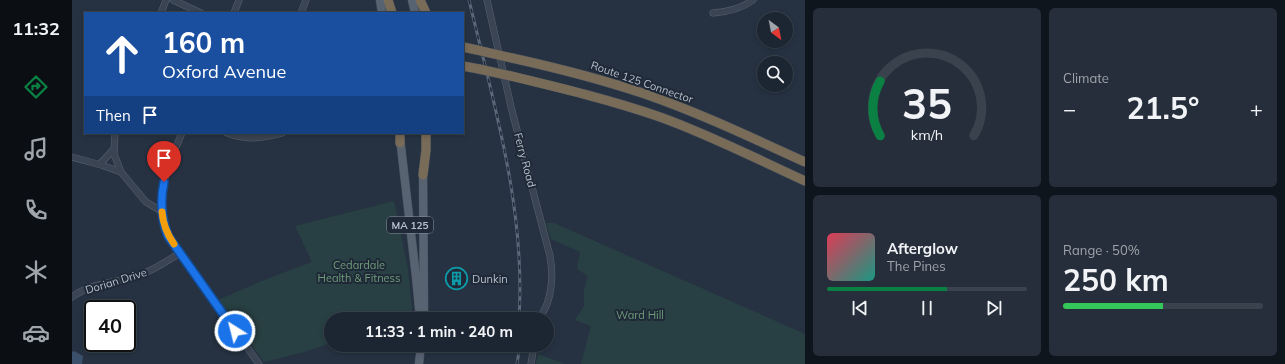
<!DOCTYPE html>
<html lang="en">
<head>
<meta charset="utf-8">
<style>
  :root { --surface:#1c2632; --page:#252e3a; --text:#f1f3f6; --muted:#a0a5ac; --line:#3a434d; --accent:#0b8043 }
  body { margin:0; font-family:Mulish,sans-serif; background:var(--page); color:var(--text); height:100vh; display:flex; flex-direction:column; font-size:15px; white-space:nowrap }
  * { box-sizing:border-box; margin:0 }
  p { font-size:13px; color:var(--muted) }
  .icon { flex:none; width:22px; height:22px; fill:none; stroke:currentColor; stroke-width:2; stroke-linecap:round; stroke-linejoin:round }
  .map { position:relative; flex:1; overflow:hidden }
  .sheet { display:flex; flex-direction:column; gap:8px; padding:8px; background:#0f151c; width:480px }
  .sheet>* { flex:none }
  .banner { position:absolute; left:12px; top:12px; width:380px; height:122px; border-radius:0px; box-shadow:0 2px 6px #0003,0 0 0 1px var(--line); background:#1a4fa0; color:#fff; overflow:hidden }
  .needle { width:26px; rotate:148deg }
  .controls { position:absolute; left:685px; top:12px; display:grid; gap:8px }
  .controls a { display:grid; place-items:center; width:36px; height:36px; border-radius:50%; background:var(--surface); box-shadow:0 2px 6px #0003,0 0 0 1px var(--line); font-size:20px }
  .speed { position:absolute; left:12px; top:300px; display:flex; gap:8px; font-size:20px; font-weight:700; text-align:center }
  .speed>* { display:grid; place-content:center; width:52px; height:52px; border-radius:50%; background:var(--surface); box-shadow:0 2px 6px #0003,0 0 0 1px var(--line); line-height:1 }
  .speed .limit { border:2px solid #111; border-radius:6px; background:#fff; color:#111 }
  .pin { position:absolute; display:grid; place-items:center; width:34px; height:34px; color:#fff; margin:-41px -17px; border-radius:50% 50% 50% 0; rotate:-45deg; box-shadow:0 0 4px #0007 }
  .pin .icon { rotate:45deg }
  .me { position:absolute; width:44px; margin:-22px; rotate:324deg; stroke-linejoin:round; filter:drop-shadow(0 0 3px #0008) }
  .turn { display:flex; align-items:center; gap:14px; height:84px; padding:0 12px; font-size:18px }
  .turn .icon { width:52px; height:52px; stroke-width:2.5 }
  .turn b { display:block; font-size:28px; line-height:34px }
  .then { display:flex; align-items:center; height:38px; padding:0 12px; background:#0003; gap:8px; font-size:15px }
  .big { font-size:30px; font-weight:700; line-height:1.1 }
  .sheet .widget { flex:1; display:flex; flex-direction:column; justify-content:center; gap:6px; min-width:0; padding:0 14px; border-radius:6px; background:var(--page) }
  .sheet .dial { align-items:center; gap:0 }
  .dial svg { height:104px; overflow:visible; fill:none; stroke:var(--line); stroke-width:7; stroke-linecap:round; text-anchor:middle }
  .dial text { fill:var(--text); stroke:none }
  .song { display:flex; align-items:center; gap:12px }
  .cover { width:48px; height:48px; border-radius:6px; background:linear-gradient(135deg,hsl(350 70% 55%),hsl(170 70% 35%)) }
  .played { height:4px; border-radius:2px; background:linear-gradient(90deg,var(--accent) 60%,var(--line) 60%) }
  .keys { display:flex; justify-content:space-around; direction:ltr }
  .heat { display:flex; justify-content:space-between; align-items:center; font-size:22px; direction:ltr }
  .charge { height:6px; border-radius:3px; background:linear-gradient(90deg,#34c759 50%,var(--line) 0) }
  .sheet .tiles { flex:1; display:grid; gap:8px; grid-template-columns:repeat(2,1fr) }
  .trip { position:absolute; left:252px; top:312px; width:230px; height:40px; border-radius:20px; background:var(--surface); box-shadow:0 2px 6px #0003,0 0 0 1px var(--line); font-weight:700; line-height:40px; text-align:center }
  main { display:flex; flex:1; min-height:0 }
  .dock { display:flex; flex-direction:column; width:72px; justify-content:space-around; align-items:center; background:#0b0f14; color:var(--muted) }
  .dock .icon { width:28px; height:28px }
  .dock .selected { color:var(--accent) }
  .dock b { font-size:18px; color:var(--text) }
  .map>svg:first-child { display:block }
</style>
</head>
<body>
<main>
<nav class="dock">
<b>11:32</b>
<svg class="icon selected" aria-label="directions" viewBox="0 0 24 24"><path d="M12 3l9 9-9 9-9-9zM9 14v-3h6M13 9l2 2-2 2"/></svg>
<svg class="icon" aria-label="music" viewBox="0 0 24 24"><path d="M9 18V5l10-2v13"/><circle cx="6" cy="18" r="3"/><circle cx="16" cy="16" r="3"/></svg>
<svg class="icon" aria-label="phone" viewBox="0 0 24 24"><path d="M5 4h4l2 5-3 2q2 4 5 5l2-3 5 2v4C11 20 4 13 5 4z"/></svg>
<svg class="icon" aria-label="climate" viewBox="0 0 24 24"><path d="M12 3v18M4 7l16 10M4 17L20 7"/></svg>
<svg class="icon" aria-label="car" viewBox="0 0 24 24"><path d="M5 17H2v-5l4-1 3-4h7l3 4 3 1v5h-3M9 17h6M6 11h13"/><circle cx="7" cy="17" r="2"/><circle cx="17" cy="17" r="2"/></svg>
</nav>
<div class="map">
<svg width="733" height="364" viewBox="0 0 733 364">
  <rect width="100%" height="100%" fill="#263242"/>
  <path fill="#284043" d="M322 201 336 269 341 318 337 319H259V343L232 352 192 362 146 300 192 280 240 262 223 226Z
    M474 223H482L733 334V364H509L519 326 503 320 512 306V289L516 276 505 269 508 252 479 239Z
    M466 354 493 364H464Z"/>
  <path fill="#3b506b" d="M2 351 11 356 10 364H0V352Z"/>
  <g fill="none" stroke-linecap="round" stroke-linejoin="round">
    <defs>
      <path id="minor" d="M101 0 129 13
        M415 0 440 111 478 256C481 273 481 287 475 304 473 309 470 314 468 319
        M89 13 94 0
        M162 13 167 0
        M229 13 234 0
        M641 13C654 12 669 9 681 0
        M43 133 42 154 49 172 74 202 89 211
        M110 133C97 164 79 201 96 235 99 241 104 247 108 253L187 364
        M155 133C176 141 189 138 210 133
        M0 157 29 165 49 172
        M28 164 42 149
        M0 297C17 284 38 283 58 278 77 273 92 263 108 253
        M459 364 462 345"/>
      <path id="major" d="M308 0 310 13
        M340 0 343 13
        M328 138 344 277 348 318 349 319
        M351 170 352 312
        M347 364 349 345"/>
      <path id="highway" d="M316 0 320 13
        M348 0 354 13
        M391 47 405 50
        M440 58C485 68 529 79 573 94 628 113 680 138 733 162
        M391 66 407 69
        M439 76C489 88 539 100 588 117 638 135 685 159 733 181
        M328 133V143
        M351 175 354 150V133"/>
    </defs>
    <use href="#minor" stroke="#58626f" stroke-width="7"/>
    <use href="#major" stroke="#444d5b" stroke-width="9"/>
    <use href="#highway" stroke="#454f5c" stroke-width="10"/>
    <use href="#minor" stroke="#3a4452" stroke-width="6"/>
    <use href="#major" stroke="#586372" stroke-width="8"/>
    <use href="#highway" stroke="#786b57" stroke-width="9"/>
    <defs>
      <path id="rail" d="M397 0C422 105 454 210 447 319
        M445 364 448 345"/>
    </defs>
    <use href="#rail" stroke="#5c6879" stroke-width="3"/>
    <use href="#rail" stroke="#1f2937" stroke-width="1.5" stroke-dasharray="4.5" stroke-linecap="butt"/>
    <defs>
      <path id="highway-bridge" d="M405 50 440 58
        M407 69 439 76"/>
    </defs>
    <use href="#highway-bridge" stroke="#454f5c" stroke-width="10" stroke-linecap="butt"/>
    <use href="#highway-bridge" stroke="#786b57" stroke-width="9"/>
  </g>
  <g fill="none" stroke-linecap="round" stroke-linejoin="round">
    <defs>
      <path id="route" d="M92 182C88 201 89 218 96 236L163 331"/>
    </defs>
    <use href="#route" stroke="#114b97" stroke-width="10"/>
    <use href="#route" stroke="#1a73e8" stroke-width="7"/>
    <path stroke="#f59e0b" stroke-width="7" d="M90 212C91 224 95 234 102 244"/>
  </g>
  <defs>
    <symbol id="building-ring" viewBox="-11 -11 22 22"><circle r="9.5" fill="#1f2937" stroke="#0f9aa8" stroke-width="1.5"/><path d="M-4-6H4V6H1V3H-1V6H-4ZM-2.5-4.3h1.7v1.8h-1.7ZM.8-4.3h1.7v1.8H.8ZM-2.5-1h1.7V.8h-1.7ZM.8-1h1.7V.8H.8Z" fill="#0f9aa8"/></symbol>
  </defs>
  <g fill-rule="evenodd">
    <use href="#building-ring" x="372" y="266" width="25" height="25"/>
  </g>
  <g text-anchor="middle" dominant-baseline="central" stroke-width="4" stroke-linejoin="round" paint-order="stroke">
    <rect fill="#1f2937" stroke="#89929f" stroke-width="1" x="315" y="217" width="46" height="16" rx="3"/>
    <g font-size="10" font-weight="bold" fill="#b7bfcc">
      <text x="338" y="225">MA 125</text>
    </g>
    <g font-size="11" fill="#b7bfcc" stroke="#1f2937">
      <text transform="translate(570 82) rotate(19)">Route 125 Connector</text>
      <text transform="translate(453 160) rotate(75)">Ferry Road</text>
      <text transform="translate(44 281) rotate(-17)">Dorian Drive</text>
    </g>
    <g font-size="11" fill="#6e9d78" stroke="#1f2937">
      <text x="287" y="265">Cedardale<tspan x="287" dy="13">Health &amp; Fitness</tspan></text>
      <text x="568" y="315">Ward Hill</text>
    </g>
    <g font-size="11" fill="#b7bfcc" stroke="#1f2937" text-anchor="start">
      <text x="400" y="279">Dunkin</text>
    </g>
  </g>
</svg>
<div class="controls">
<a><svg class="needle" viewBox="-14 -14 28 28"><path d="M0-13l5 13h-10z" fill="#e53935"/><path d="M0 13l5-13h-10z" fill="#a0a5ac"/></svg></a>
<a><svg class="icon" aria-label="search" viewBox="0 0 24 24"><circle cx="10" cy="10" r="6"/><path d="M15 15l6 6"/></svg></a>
</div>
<div class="speed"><div class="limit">40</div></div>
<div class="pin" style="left:92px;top:182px;background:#d93025"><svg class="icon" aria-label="arrive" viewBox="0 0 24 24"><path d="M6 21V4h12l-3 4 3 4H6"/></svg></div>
<svg class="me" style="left:163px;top:331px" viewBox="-20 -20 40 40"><circle r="17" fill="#1a73e8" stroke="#fff" stroke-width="3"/><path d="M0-11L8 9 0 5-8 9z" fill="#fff"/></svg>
<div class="trip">11:33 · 1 min · 240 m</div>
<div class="banner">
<div class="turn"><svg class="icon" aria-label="ahead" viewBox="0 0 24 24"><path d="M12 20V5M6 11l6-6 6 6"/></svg><div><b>160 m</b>Oxford Avenue</div></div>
<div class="then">Then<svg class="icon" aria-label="arrive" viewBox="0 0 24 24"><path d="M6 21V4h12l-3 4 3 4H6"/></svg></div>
</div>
</div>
<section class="sheet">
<div class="tiles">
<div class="widget dial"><svg viewBox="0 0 100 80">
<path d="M14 69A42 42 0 1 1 86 69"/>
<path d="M14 69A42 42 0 0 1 14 27" stroke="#0b8043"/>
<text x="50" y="56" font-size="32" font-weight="700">35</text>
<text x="50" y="72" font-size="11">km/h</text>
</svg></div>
<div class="widget"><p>Climate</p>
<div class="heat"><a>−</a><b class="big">21.5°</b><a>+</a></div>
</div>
<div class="widget">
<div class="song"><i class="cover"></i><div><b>Afterglow</b><p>The Pines</p></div></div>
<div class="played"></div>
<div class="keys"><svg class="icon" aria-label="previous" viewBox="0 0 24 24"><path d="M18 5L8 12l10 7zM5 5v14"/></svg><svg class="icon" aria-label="pause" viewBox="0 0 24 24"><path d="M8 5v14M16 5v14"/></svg><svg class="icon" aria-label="next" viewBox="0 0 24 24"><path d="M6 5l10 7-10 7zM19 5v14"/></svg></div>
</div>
<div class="widget"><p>Range · 50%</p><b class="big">250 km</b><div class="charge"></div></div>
</div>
</section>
</main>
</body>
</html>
